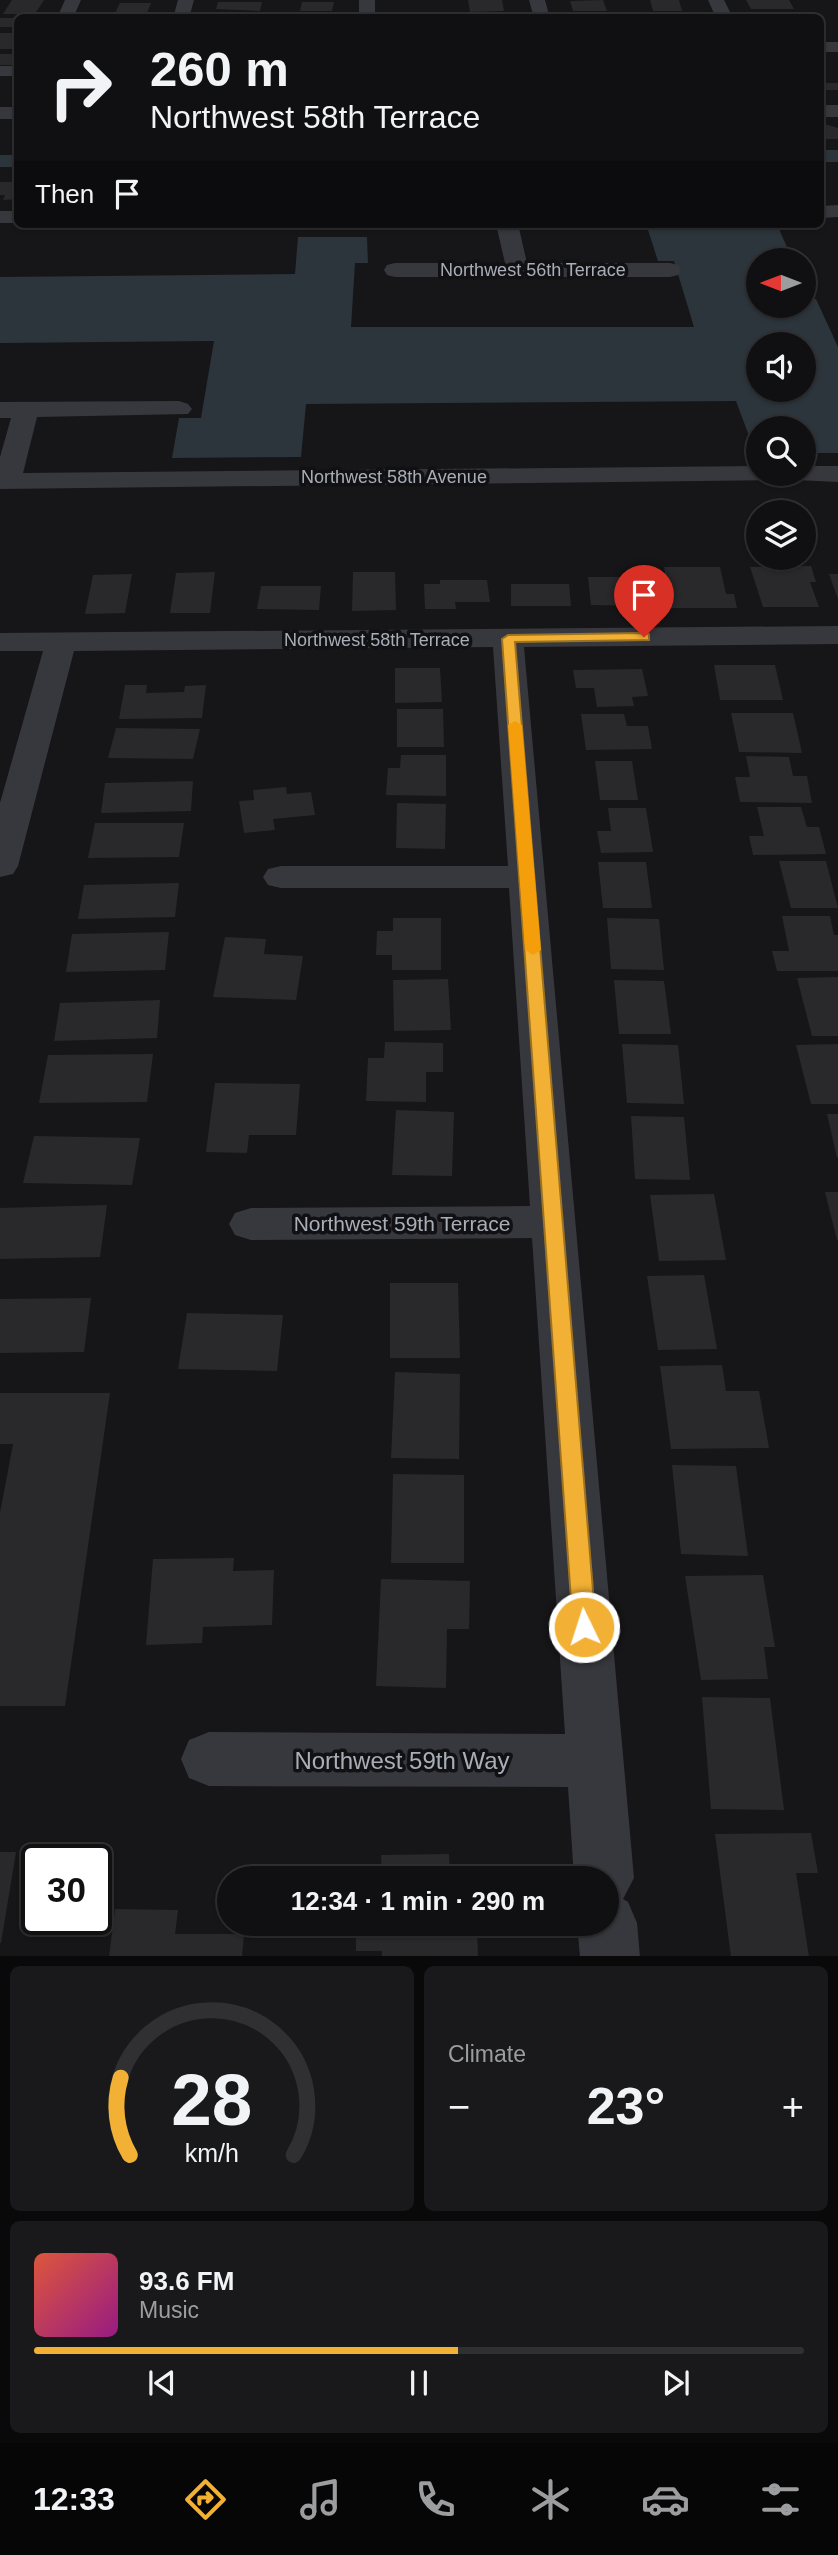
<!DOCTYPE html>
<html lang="en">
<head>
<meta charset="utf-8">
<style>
  :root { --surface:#101012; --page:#19191b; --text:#f1f3f6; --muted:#9c9d9f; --line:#303032; --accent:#f2b134 }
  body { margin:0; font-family:Arial,sans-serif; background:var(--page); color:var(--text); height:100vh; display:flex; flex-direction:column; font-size:26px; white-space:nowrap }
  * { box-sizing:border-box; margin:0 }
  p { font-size:23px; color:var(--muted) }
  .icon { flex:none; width:38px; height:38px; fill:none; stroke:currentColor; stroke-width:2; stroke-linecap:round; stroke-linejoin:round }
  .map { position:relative; height:1956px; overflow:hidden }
  .side { display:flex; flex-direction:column; gap:10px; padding:10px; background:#09090a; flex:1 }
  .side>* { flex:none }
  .top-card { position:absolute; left:14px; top:14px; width:810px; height:214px; border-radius:10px; box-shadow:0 2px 5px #0004,0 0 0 2px var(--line); background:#101012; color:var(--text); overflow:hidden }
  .needle { width:46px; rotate:270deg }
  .controls { position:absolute; left:746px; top:248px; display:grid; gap:14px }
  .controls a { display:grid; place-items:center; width:70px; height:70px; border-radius:50%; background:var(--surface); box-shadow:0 2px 5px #0004,0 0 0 2px var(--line); font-size:35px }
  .speed { position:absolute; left:21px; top:1844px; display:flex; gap:14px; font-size:35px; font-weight:700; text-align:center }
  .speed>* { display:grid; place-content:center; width:91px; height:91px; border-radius:50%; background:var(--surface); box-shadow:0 2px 5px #0004,0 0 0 2px var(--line); line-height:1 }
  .speed .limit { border:4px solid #111; border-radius:10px; background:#fff; color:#111 }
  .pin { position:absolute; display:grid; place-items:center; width:60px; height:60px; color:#fff; margin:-72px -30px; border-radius:50% 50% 50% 0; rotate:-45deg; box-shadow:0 0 7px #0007 }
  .pin .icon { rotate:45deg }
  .me { position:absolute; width:77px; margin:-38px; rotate:356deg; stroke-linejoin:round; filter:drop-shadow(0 0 5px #0008) }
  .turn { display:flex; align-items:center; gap:24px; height:147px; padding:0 21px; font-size:32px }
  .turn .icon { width:91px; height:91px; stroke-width:2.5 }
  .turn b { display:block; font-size:49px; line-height:60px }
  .then { display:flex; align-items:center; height:66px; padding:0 21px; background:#0003; gap:14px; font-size:26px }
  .big { font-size:52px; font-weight:700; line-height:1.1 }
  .side .widget { flex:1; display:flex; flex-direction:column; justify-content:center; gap:10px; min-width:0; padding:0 24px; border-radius:10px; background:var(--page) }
  .side .dial { align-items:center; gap:0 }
  .dial svg { height:182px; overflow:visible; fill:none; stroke:var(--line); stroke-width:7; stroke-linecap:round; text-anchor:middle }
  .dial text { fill:var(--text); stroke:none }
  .song { display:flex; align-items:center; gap:21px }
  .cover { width:84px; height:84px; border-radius:10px; background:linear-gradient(135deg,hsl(10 70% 55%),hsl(310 70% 35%)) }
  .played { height:7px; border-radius:4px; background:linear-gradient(90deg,var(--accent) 55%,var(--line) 55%) }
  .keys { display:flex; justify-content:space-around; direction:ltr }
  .heat { display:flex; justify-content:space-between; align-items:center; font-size:38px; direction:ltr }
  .side .tiles { flex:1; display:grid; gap:10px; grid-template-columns:1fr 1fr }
  .widget:last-child { grid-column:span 2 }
  .trip { position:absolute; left:217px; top:1866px; width:402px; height:70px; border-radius:35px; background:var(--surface); box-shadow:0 2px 5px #0004,0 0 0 2px var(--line); font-weight:700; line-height:70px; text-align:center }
  .menu { display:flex; height:112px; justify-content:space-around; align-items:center; background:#060607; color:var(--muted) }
  .menu .icon { width:49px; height:49px }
  .menu .on { color:var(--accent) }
  .menu b { font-size:32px; color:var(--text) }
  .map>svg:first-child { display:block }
</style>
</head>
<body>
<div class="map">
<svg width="838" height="1957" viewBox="0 0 838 1957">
  <rect width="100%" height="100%" fill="#161618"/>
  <path fill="#2c353c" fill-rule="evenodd" d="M779 229 793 261H758V306H803V283L810 299H816L838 347V453H803V429H758V446L752 444 736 401 306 404 301 457 172 458 179 418H201L214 341 0 343V277L295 274 298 237H367L368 263H355L351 327H694L674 261H658L648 230ZM758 345H803V390H758Z"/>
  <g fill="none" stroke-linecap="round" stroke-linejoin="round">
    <path fill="#2c353c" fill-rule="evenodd" d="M821 150H838V162H821Z
      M0 155H18V167H0Z"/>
  </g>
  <path fill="#29292c" d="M12 0H44L35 14H3Z
    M468 0H502L504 11 470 12Z
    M603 0 607 11H573L570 1Z
    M650 0H679L682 11H653Z
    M746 0H789L794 9H751Z
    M218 2H262L260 11 216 9Z
    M302 2H334L332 11H300Z
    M120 3H151L147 13H115Z
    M503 13 504 18H470V14Z
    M683 13 685 18H650L648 14Z
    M753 13H786L788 18H755Z
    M574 14H609L610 18H575Z
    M0 18H18V27H0Z
    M0 33H18V49H0Z
    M0 54H18V65H0Z
    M821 83H838V90H821Z
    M821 123 838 128V139H821Z
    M0 182H18V199L3 200 5 195H0Z
    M811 566 816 582H810L819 607H763L750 567Z
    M664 567H720L726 594H734L737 608H671Z
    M215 572 210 613H170L176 573Z
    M353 572H395L396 610 352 611Z
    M132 574 125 613 85 614 93 575Z
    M829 574H838V599Z
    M588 577H628L629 585 650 586 653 606 591 605Z
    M440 580H487L490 602H455L456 609H425L424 584H440Z
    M511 584H569L571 606H511Z
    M261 586H321L319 610 257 609Z
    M714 665H775L783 700H720Z
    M395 668H440L442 702 395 703Z
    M642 669 648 696 632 697 634 706 597 707 594 688H576L573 670Z
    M125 685H147L146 693 184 692 185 686 206 685 202 718 119 719Z
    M397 709H443L444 747H397Z
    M731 713H793L802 753 739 752Z
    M581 714H624L627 726H648L652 749 586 750Z
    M116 728 200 729 193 759 108 758Z
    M401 755H446V796L386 795 388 768H400Z
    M746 756 789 757 793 776H807L812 803 740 802 735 777H750Z
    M595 761H632L638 800H600Z
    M193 781 191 811 101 813 105 783Z
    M286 787 287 794 311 792 315 815 273 819 275 830 244 833 239 801 254 800 253 790Z
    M397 803 446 804 445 849 396 848Z
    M757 807H801L807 827H819L826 854 753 855 749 836H764Z
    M608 808H646L653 852 601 853 597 831H611Z
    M95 823H184L179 857 88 858Z
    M779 861H826L838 908H791Z
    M598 862H646L652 908H603Z
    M179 883 175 917 78 919 84 885Z
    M782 916H830L834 935H838V971H777L772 951H789Z
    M393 918H441V970H392V955H376L377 931H393Z
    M607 918 659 919 664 970 611 969Z
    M169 932 165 970 66 972 72 934Z
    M225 937 266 939 264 954 303 956 296 1000 213 997Z
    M838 977V1036H812L797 978Z
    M448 979 451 1030 394 1031 393 980Z
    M614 980 664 981 671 1034H619Z
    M160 1000 157 1038 54 1041 60 1003Z
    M385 1042 443 1043V1072H426V1102L366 1101 368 1058H384Z
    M622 1044 678 1045 684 1104 627 1103Z
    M838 1044V1104H811L796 1045Z
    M153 1054 147 1102 39 1103 48 1055Z
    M215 1083 300 1084 296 1135H249L247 1153 206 1152Z
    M396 1110 454 1112 452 1176 392 1175Z
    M827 1114H838V1157L837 1158Z
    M631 1116 684 1117 690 1180 635 1179Z
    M34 1136 140 1138 132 1185 23 1183Z
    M825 1192H838V1240H837Z
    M714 1194 726 1260 659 1261 650 1195Z
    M107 1205 100 1257 0 1259V1208Z
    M704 1275 717 1349 658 1350 647 1276Z
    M390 1283H458L460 1358H390Z
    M91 1298 84 1352 0 1353V1299Z
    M187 1313 283 1315 277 1371 178 1369Z
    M722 1365 726 1391H759L769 1448 671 1449 660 1366Z
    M395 1372 460 1374 459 1459 391 1458Z
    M0 1393H110L65 1706H0V1513L13 1444H0Z
    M672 1465 736 1466 748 1556 681 1554Z
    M393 1474 464 1475V1563H391Z
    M234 1558 233 1571 274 1570 272 1625 203 1627 202 1643 146 1645 153 1559Z
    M763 1575 775 1647H764L768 1679 701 1680 685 1576Z
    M381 1579 470 1581 469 1629H447L446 1688 376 1686Z
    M702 1697 770 1698 784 1810 711 1809Z
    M811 1833 818 1873H796L809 1957H731L715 1834Z
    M0 1852H16L1 1943H0Z
    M449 1854 450 1878H382L381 1855Z
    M115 1909 178 1910 175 1934H244L242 1957H109Z
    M356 1923H477L478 1957H382V1951H356Z"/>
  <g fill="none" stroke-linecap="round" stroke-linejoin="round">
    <path fill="#37383d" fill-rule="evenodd" d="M65 0H81L73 18H57Z
      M178 0H194L189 18H173Z
      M359 0H375V18H359Z
      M529 0H545L550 18H534Z
      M708 0H724L733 18H716Z
      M821 42H838V52H821Z
      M0 66H18V76H0Z
      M821 105H838V117H821Z
      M0 107H18V119H0Z
      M838 205V217L821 218V206Z
      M0 211H18V223H0Z
      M496 224H518L527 263H670L678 265 681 270 678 275 670 277H395L387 275 384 270 387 265 395 263H505Z
      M179 401 188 404 192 409 188 414 37 417 23 473 758 466V474H803V466H838V482L796 480 0 489V457L11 418H0V402Z
      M838 626V644L524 647 634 1878 623 1899 628 1902 637 1923 640 1957H580L577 1923H607V1878H574L568 1787 209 1786 189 1778 181 1759 189 1740 209 1732 565 1734 532 1238 251 1240 235 1235 229 1224 235 1213 251 1208 530 1206 509 888H281L268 885 263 877 268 869 281 866H508L493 647 74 651 18 866 13 874 0 877V803L43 651H0V633Z"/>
  </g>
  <path fill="#f2b134" stroke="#9d7322" stroke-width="2" d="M644 633 649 634V640L515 642 596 1627 592 1634 584 1636 577 1634 573 1627 502 639 508 635Z"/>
  <path fill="#f59e0b" d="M515 721 522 725 541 950 533 955 525 950 508 725Z"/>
  <g text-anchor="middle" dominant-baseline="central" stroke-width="7" stroke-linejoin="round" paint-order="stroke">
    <g font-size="18" fill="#a8adb8" stroke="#111113">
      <text x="533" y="270">Northwest 56th Terrace</text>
      <text x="394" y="477">Northwest 58th Avenue</text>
      <text x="377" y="640">Northwest 58th Terrace</text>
    </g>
    <g font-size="21" fill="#a8adb8" stroke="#111113">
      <text x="402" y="1223">Northwest 59th Terrace</text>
    </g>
    <g font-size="24" fill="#a8adb8" stroke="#111113">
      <text x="402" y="1760">Northwest 59th Way</text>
    </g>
  </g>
</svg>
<div class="controls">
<a><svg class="needle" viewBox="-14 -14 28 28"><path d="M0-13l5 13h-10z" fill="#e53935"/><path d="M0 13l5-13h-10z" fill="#9c9d9f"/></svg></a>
<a><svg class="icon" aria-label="sound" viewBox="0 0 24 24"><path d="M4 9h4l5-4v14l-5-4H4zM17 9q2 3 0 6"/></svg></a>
<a><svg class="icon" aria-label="search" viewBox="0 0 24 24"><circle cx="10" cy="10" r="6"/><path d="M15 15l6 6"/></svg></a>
<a><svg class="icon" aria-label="layers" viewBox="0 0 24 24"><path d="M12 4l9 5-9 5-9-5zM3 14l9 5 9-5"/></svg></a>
</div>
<div class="speed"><div class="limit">30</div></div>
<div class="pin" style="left:644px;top:637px;background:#d93025"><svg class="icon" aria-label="arrive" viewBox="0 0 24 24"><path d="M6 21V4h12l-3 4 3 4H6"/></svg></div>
<svg class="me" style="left:584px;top:1627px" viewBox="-20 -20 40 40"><circle r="17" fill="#f2b134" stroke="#fff" stroke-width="3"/><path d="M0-11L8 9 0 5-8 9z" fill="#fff"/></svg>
<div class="trip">12:34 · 1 min · 290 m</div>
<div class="top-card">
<div class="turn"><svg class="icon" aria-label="right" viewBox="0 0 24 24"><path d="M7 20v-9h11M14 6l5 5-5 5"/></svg><div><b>260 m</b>Northwest 58th Terrace</div></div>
<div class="then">Then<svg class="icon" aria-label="arrive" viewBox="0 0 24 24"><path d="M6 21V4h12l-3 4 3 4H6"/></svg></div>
</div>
</div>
<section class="side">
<div class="tiles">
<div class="widget dial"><svg viewBox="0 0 100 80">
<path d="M14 69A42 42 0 1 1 86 69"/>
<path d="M14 69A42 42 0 0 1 10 35" stroke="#f2b134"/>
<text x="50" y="56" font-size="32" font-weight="700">28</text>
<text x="50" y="72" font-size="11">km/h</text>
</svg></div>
<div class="widget"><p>Climate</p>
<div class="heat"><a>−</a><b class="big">23°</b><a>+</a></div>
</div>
<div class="widget">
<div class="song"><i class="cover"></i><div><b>93.6 FM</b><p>Music</p></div></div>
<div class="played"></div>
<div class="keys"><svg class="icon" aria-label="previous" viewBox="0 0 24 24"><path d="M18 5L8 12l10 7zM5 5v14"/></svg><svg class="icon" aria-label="pause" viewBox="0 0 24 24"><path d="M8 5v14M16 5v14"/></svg><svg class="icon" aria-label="next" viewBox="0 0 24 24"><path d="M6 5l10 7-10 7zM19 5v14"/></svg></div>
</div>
</div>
</section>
<nav class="menu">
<b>12:33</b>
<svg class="icon on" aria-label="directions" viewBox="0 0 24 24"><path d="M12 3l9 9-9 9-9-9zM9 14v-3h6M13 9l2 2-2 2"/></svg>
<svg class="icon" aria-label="music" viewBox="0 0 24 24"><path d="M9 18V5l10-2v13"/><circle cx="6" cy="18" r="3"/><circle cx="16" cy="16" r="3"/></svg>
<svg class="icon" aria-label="phone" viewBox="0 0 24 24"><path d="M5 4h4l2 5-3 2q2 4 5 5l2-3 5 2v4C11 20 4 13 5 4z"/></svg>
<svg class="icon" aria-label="climate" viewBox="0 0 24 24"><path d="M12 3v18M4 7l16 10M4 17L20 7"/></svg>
<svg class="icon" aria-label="car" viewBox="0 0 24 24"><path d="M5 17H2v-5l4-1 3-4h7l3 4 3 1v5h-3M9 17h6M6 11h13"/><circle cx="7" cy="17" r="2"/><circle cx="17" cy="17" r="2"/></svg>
<svg class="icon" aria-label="filters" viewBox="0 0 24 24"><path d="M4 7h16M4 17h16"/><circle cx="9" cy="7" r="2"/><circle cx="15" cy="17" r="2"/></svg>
</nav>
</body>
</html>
